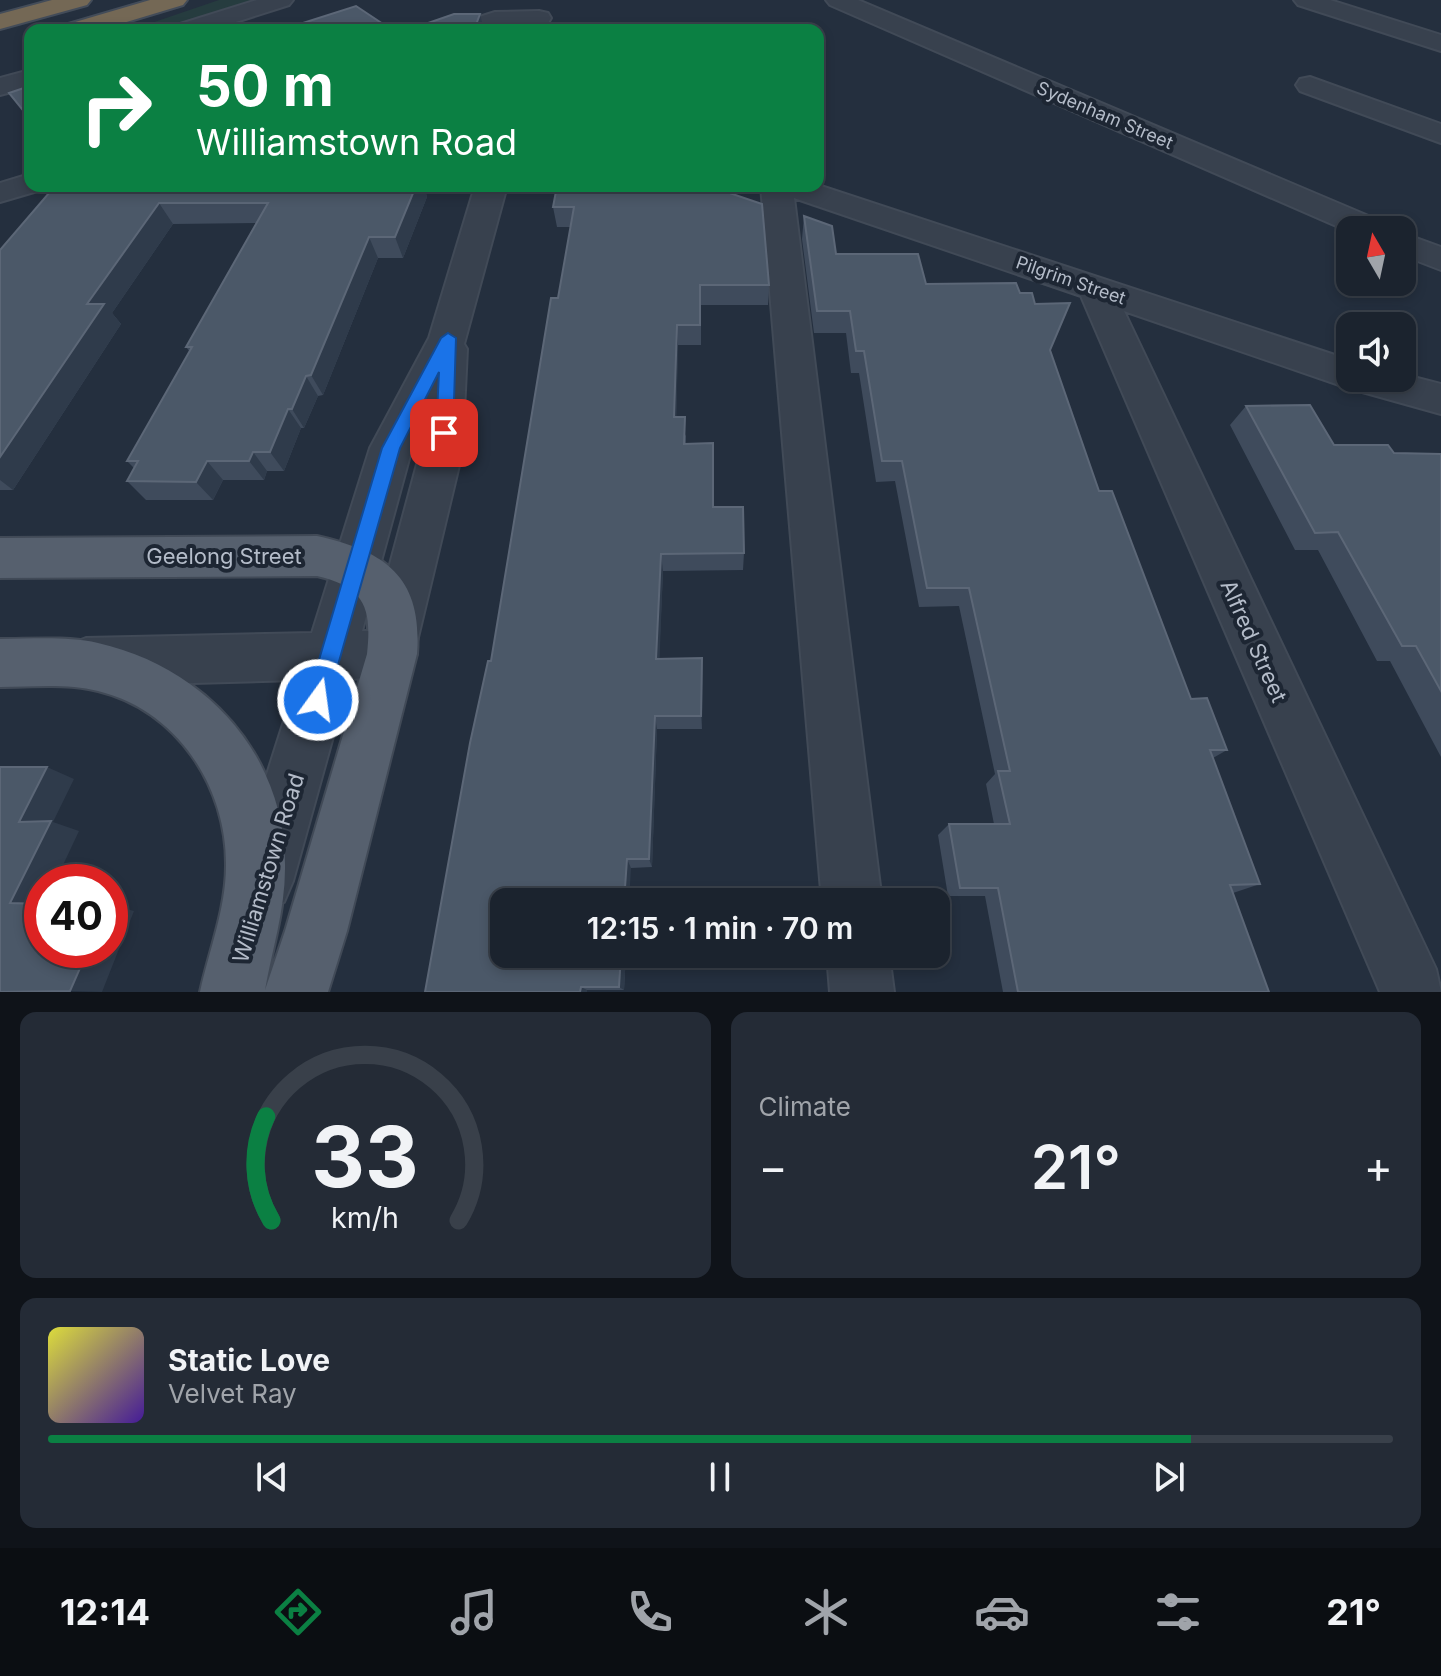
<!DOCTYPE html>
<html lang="en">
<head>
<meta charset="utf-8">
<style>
  :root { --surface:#1b232e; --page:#242b36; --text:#f1f3f6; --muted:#a0a4aa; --line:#39404a; --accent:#0b8043 }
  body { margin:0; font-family:Inter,sans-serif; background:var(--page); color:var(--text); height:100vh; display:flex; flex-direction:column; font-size:30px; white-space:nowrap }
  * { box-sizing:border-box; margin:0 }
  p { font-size:26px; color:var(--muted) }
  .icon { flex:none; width:44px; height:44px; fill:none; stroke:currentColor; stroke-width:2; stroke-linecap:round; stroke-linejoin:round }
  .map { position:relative; height:992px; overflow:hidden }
  .drawer { display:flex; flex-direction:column; gap:20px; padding:20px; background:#0f1319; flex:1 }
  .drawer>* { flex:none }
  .top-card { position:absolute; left:24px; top:24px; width:800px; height:168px; border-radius:16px; box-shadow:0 4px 12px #0003,0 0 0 2px var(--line); background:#0b8043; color:#fff; overflow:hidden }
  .needle { width:52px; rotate:351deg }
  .tools { position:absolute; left:1336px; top:216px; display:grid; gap:16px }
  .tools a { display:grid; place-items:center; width:80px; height:80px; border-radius:16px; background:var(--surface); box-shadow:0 4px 12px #0003,0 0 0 2px var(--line); font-size:40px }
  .speed { position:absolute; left:24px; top:864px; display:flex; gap:16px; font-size:40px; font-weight:700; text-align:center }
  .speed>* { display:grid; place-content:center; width:104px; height:104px; border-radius:50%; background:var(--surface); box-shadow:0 4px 12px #0003,0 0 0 2px var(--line); line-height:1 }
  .speed .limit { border:12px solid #d22; background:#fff; color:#111 }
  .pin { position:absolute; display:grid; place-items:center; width:68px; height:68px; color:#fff; margin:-34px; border-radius:16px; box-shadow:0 4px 12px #0006 }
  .me { position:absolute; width:88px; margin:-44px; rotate:14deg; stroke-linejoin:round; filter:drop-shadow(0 0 6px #0008) }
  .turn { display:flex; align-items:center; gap:28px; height:168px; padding:0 40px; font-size:36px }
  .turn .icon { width:104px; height:104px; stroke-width:2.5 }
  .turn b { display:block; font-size:56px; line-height:68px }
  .big { font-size:60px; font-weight:600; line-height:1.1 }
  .drawer .widget { flex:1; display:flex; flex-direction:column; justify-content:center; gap:12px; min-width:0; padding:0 28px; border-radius:16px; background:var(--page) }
  .drawer .dial { align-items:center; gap:0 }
  .dial svg { height:208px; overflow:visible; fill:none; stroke:var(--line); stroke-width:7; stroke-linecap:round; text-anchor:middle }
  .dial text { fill:var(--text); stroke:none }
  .song { display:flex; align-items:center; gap:24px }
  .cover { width:96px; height:96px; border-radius:12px; background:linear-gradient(135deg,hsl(60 70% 55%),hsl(260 70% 35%)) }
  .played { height:8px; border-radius:4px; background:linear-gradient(90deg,var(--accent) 85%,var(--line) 85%) }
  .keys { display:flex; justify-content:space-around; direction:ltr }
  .heat { display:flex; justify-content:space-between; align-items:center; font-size:44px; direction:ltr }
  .drawer .tiles { flex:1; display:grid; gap:20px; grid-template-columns:1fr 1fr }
  .widget:last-child { grid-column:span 2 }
  .trip { position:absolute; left:490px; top:888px; width:460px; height:80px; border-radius:16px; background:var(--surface); box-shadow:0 4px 12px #0003,0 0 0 2px var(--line); font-weight:600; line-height:80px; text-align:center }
  .tabs { display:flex; height:128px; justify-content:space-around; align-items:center; background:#0b0e12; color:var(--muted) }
  .tabs .icon { width:56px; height:56px }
  .tabs .selected { color:var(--accent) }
  .tabs b { font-size:36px; color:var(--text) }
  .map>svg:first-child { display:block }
</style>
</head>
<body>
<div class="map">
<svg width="1441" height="992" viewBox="0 0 1441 992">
  <rect width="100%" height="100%" fill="#242f3e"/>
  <path fill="#263c3f" d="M219 0H259L164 30H131Z"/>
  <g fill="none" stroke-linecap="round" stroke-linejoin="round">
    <defs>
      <path id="minor" d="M257 0H293L289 5 211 30H174L177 25Z
        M826 0H858L1385 223 1390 230 1350 232 830 5Z
        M1294 0H1330L1441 35V51L1298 5Z
        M539 11 548 13 551 18 548 23 498 26 487 30H451L454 25 495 12Z
        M30 70V87L0 95V78Z
        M1310 77 1441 124V143L1300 91 1296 85 1300 79Z
        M30 174V186H44L41 190 0 202V183Z
        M818 185 1350 360V378H1402V374L1441 384V414L1348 388 1124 311 1436 969 1441 992H1380L1081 296 794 198 882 902H822L761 186Z
        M475 186H507L464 344 467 349 462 453 415 650 417 654 410 671 392 677 349 679 293 881 284 902 263 911 242 902 233 881 297 680 86 686 68 679 61 662 68 645 86 638 312 633 370 448 429 338ZM422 428 420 453 372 631H362L412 448Z
        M1402 233 1441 247V270L1402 255Z
        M827 954H889L894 992H830Z"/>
      <path id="major" d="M317 536C386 551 423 578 417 654L347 931 328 992H200C209 951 226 908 226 866 227 787 177 710 98 691 67 683 32 687 0 687V639C32 639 66 636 98 643 205 667 287 756 285 869 285 910 272 950 265 990L285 931 367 654C372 608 365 587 317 576L0 578V538Z"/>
      <path id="highway" d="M52 0H91L87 5 0 29V14Z
        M150 0H187L183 5 100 30H62L65 25Z"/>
    </defs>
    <use href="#minor" stroke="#414a57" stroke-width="4"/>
    <use href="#major" stroke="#414a57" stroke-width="4"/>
    <use href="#highway" stroke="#434c59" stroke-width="4"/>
    <use href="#minor" fill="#38414e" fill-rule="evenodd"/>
    <use href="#major" fill="#56606e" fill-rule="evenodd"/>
    <use href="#highway" fill="#746855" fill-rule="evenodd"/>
  </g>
  <path fill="#3f4b5c" d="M55 186H427L425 190 427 197 403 258H378L323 395 318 396 304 428H301L284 471H267L264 480H223L213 500H146L127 481 134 468 127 461 190 352 186 347 256 223 173 224 112 313 121 324 13 490H0V250Z
    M557 186 769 285 768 305H701V345H678L676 417 686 436V444L713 507 744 553 743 570 663 571 659 659 702 658V729H657L652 867 631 868 504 954H626L624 990H587V992H425L491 661 571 227H557L553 207Z
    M804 216 836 254 926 284 1020 293 1050 350 1099 491 1191 699 1227 750 1213 758 1260 884 1233 893 1269 992H1003L985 896H948L938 835 949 824H994L986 784 995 774 959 606 919 607 895 481 876 482 859 373H851L846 333H814L802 239Z
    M1246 406 1334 445 1394 453 1441 454V757L1390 661H1377L1318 550H1295L1230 425Z"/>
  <path fill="#2f3b4b" d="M480 14 484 30H474Z
    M416 186H427L425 190 427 197 403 258 395 237Z
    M159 203 173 224 112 313 121 324 13 490 0 480V457L87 304Z
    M369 237 378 258 323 395 311 375Z
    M677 325 678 345 676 437 674 417Z
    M306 376 318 396 304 428 292 409Z
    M288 409 301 428 284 471 270 452Z
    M253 452 267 471 264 480 249 461Z
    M207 461 223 480 213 500 196 482Z
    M661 554 663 571 659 673 656 659Z
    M702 658 703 673 702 729 701 716Z
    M655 716 657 729 652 867 649 859Z
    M47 767 74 779 53 822 79 831 55 882H42V911L10 903 19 822Z
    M627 859 631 868 629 902H624Z
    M110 905 134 911 102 992 70 991 88 950H110Z
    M621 954H626L624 990 619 987Z
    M581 987 587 990V992H580Z"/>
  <path fill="#4b5868" stroke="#5c6777" stroke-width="2" d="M356 6 392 30H281Z
    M454 14H480L474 30H408Z
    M30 86V119L9 93Z
    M55 186H416L395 237H369L311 375 306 376 292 409H288L270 452H253L249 461H207L196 482 127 481 138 461H127L192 347H186L268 203H159L87 304H104L0 457V250Z
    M557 186H709L762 204 769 285H700V325H677L674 417H685L684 444 713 443V507H743L744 553 661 554 656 659 702 658 701 716H655L649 859H627L624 902H504V954H621L619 987H581L580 992H425L470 743 488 661H491L551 298H558L574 207H553Z
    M804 216 832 226 836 254H918L926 284 1016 283 1020 293H1032L1035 304 1070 303 1050 350 1099 491H1112L1191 699 1207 698 1227 750H1210L1260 884 1230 885 1269 992H1018L998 888H960L949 824H1010L998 771H1010L969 588H927L902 461H882L864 351H856L850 311H817Z
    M1310 405 1334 445H1388L1394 453 1441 454V691L1416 646H1402L1338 532 1315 533 1246 406Z
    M0 767H47L19 822 51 821 10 903 42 904V950H88L70 991 0 992Z"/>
  <path fill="#1a73e8" stroke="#114b97" stroke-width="2" d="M448 333 456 338 453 433 444 440 436 433 439 372 400 448 328 700 325 708 318 711 310 708 307 700 382 448 441 338Z"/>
  <g text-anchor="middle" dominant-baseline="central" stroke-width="8" stroke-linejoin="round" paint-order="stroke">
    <g font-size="18" fill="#b4bcc9" stroke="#1d2633">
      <text transform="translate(1105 115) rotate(23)">Sydenham Street</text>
      <text transform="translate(1071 280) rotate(19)">Pilgrim Street</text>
    </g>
    <g font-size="22" fill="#b4bcc9" stroke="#1d2633">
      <text x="224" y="556">Geelong Street</text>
      <text transform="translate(1254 641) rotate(66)">Alfred Street</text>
      <text transform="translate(268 868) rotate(-73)">Williamstown Road</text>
    </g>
  </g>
</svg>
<div class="tools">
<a><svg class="needle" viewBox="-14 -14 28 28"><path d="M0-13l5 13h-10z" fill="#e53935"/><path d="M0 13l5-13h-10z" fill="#a0a4aa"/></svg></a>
<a><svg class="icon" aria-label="sound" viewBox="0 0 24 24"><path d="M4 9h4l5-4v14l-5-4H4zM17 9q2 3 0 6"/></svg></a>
</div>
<div class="speed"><div class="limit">40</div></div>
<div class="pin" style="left:444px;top:433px;background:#d93025"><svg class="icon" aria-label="arrive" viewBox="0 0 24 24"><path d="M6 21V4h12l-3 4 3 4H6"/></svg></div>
<svg class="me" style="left:318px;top:700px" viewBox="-20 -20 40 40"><circle r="17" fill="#1a73e8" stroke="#fff" stroke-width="3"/><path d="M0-11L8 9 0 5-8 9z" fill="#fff"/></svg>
<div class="trip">12:15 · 1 min · 70 m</div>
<div class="top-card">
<div class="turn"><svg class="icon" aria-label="right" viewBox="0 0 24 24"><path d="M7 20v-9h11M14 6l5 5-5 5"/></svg><div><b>50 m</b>Williamstown Road</div></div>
</div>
</div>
<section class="drawer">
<div class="tiles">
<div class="widget dial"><svg viewBox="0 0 100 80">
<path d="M14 69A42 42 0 1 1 86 69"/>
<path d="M14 69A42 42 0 0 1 12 29" stroke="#0b8043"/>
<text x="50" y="56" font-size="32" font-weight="700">33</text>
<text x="50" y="72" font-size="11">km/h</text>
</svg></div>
<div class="widget"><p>Climate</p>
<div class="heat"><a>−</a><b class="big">21°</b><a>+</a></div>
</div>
<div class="widget">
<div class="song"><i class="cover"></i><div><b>Static Love</b><p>Velvet Ray</p></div></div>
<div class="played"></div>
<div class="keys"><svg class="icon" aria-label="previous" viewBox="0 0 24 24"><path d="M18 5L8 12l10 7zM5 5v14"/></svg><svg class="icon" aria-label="pause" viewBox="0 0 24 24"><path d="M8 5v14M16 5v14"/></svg><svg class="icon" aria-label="next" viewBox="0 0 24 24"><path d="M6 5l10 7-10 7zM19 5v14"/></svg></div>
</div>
</div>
</section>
<nav class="tabs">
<b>12:14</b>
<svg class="icon selected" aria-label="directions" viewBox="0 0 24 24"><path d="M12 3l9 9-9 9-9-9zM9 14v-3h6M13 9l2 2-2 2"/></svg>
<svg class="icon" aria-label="music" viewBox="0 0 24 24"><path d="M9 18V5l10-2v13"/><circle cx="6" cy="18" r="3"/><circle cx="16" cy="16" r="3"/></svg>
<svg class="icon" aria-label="phone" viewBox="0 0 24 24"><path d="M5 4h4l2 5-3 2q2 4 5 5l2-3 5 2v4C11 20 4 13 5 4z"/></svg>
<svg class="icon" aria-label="climate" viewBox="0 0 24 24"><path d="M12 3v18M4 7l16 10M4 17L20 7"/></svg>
<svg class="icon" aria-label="car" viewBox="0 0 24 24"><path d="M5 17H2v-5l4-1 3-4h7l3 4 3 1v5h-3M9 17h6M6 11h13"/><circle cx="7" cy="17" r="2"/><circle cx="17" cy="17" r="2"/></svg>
<svg class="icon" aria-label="filters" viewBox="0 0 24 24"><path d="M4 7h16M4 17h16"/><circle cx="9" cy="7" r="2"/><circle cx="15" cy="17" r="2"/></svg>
<b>21°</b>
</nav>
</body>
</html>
